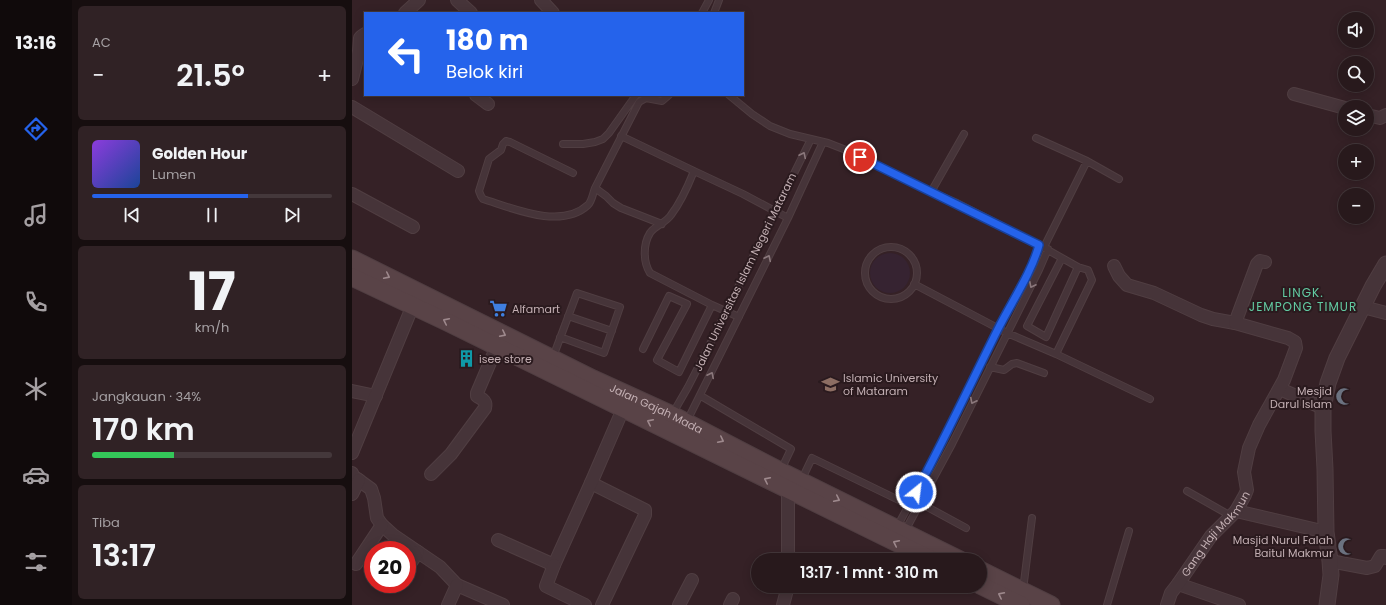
<!DOCTYPE html>
<html lang="id">
<head>
<meta charset="utf-8">
<style>
  :root { --surface:#28191c; --page:#302225; --text:#f1f3f6; --muted:#a5a0a3; --line:#44383b; --accent:#2563eb }
  body { margin:0; font-family:Poppins,sans-serif; background:var(--page); color:var(--text); height:100vh; display:flex; flex-direction:column; font-size:15px; white-space:nowrap }
  * { box-sizing:border-box; margin:0 }
  p { font-size:13px; color:var(--muted) }
  .icon { flex:none; width:22px; height:22px; fill:none; stroke:currentColor; stroke-width:2; stroke-linecap:round; stroke-linejoin:round }
  .map { position:relative; flex:1; overflow:hidden }
  .details { display:flex; flex-direction:column; gap:6px; padding:6px; background:#160e0f; width:280px }
  .details>* { flex:none }
  .top-card { position:absolute; left:12px; top:12px; width:380px; height:84px; border-radius:0px; box-shadow:0 2px 10px #0003,0 0 0 1px var(--line); background:#2563eb; color:#fff; overflow:hidden }
  .buttons { position:absolute; left:986px; top:12px; display:grid; gap:8px }
  .buttons a { display:grid; place-items:center; width:36px; height:36px; border-radius:50%; background:var(--surface); box-shadow:0 2px 10px #0003,0 0 0 1px var(--line); font-size:20px }
  .speed { position:absolute; left:12px; top:541px; display:flex; gap:8px; font-size:20px; font-weight:700; text-align:center }
  .speed>* { display:grid; place-content:center; width:52px; height:52px; border-radius:50%; background:var(--surface); box-shadow:0 2px 10px #0003,0 0 0 1px var(--line); line-height:1 }
  .speed .limit { border:6px solid #d22; background:#fff; color:#111 }
  .pin { position:absolute; display:grid; place-items:center; width:34px; height:34px; color:#fff; margin:-17px; border:2px solid #fff; border-radius:50%; box-shadow:0 1px 4px #0007 }
  .me { position:absolute; width:44px; margin:-22px; rotate:29deg; stroke-linejoin:round; filter:drop-shadow(0 0 3px #0008) }
  .turn { display:flex; align-items:center; gap:14px; height:84px; padding:0 16px; font-size:18px }
  .turn .icon { width:52px; height:52px; stroke-width:2.5 }
  .turn b { display:block; font-size:28px; line-height:34px }
  .big { font-size:30px; font-weight:600; line-height:1.1 }
  .details .widget { flex:1; display:flex; flex-direction:column; justify-content:center; gap:6px; min-width:0; padding:0 14px; border-radius:6px; background:var(--page) }
  .details .dial { align-items:center; gap:0 }
  .dial b { font-size:52px; line-height:1 }
  .song { display:flex; align-items:center; gap:12px }
  .cover { width:48px; height:48px; border-radius:6px; background:linear-gradient(135deg,hsl(270 70% 55%),hsl(220 70% 35%)) }
  .played { height:4px; border-radius:2px; background:linear-gradient(90deg,var(--accent) 65%,var(--line) 65%) }
  .keys { display:flex; justify-content:space-around; direction:ltr }
  .heat { display:flex; justify-content:space-between; align-items:center; font-size:22px; direction:ltr }
  .charge { height:6px; border-radius:3px; background:linear-gradient(90deg,#34c759 34%,var(--line) 0) }
  .trip { position:absolute; left:399px; top:553px; width:236px; height:40px; border-radius:20px; background:var(--surface); box-shadow:0 2px 10px #0003,0 0 0 1px var(--line); font-weight:600; line-height:40px; text-align:center }
  main { display:flex; flex:1; min-height:0 }
  .tab-bar { display:flex; flex-direction:column; width:72px; justify-content:space-around; align-items:center; background:#100a0b; color:var(--muted) }
  .tab-bar .icon { width:28px; height:28px }
  .tab-bar .active { color:var(--accent) }
  .tab-bar b { font-size:18px; color:var(--text) }
  .map>svg:first-child { display:block }
</style>
</head>
<body>
<main>
<nav class="tab-bar">
<b>13:16</b>
<svg class="icon active" aria-label="directions" viewBox="0 0 24 24"><path d="M12 3l9 9-9 9-9-9zM9 14v-3h6M13 9l2 2-2 2"/></svg>
<svg class="icon" aria-label="music" viewBox="0 0 24 24"><path d="M9 18V5l10-2v13"/><circle cx="6" cy="18" r="3"/><circle cx="16" cy="16" r="3"/></svg>
<svg class="icon" aria-label="phone" viewBox="0 0 24 24"><path d="M5 4h4l2 5-3 2q2 4 5 5l2-3 5 2v4C11 20 4 13 5 4z"/></svg>
<svg class="icon" aria-label="climate" viewBox="0 0 24 24"><path d="M12 3v18M4 7l16 10M4 17L20 7"/></svg>
<svg class="icon" aria-label="car" viewBox="0 0 24 24"><path d="M5 17H2v-5l4-1 3-4h7l3 4 3 1v5h-3M9 17h6M6 11h13"/><circle cx="7" cy="17" r="2"/><circle cx="17" cy="17" r="2"/></svg>
<svg class="icon" aria-label="filters" viewBox="0 0 24 24"><path d="M4 7h16M4 17h16"/><circle cx="9" cy="7" r="2"/><circle cx="15" cy="17" r="2"/></svg>
</nav>
<section class="details">
<div class="widget"><p>AC</p>
<div class="heat"><a>−</a><b class="big">21.5°</b><a>+</a></div>
</div>
<div class="widget">
<div class="song"><i class="cover"></i><div><b>Golden Hour</b><p>Lumen</p></div></div>
<div class="played"></div>
<div class="keys"><svg class="icon" aria-label="previous" viewBox="0 0 24 24"><path d="M18 5L8 12l10 7zM5 5v14"/></svg><svg class="icon" aria-label="pause" viewBox="0 0 24 24"><path d="M8 5v14M16 5v14"/></svg><svg class="icon" aria-label="next" viewBox="0 0 24 24"><path d="M6 5l10 7-10 7zM19 5v14"/></svg></div>
</div>
<div class="widget dial"><b>17</b><p>km/h</p></div>
<div class="widget"><p>Jangkauan · 34%</p><b class="big">170 km</b><div class="charge"></div></div>
<div class="widget"><p>Tiba</p><b class="big">13:17</b></div>
</section>
<div class="map">
<svg width="1034" height="605" viewBox="0 0 1034 605">
  <rect width="100%" height="100%" fill="#352126"/>
  <path fill="#362331" d="M518 273a20 20 0 1 1 40 0a20 20 0 1 1-40 0Z"/>
  <g fill="none" stroke-linecap="round" stroke-linejoin="round">
    <defs>
      <path id="service" d="M350 13 357 0
        M362 13 367 0
        M377 95 400 114 418 126 438 134 476 143 494 150 579 192 605 203 687 245 726 267 736 270 740 280 704 354 798 399
        M269 136 342 171
        M684 138 735 161 692 247
        M211 144H231L243 142 251 139 257 133 284 95
        M735 161 767 179
        M221 173 158 142 154 141 151 144 149 150 137 159 127 191 129 196 131 199C160 208 209 230 236 205 240 201 241 193 243 188L254 196 261 203 269 208 310 224
        M243 188 287 102 294 98 310 101 317 95
        M579 192 612 134
        M513 273a26 26 0 1 1 52 0a26 26 0 1 1-52 0Z
        M710 258 675 326 694 337 726 267
        M562 284 655 333 704 354
        M216 316 260 331
        M387 317 360 305 298 273C291 262 291 244 298 233 302 226 314 223 319 215 329 202 336 186 342 171L391 194 436 218
        M291 349 317 296 335 304 305 360 327 372 360 305
        M201 357 225 293 268 307 252 353 208 337
        M638 367 652 370 660 364 665 363 692 373
        M349 396 439 449 429 470
        M321 413 336 387 360 340 459 139
        M335 421 436 218 471 142
        M449 481 460 458 557 505
        M835 491 879 516
        M568 503 614 528
        M545 527 592 440 646 328 683 259 687 245
        M553 531 600 444 687 270 696 249
        M671 590 680 518
        M755 605 777 531"/>
      <g id="minor">
        <path d="M105 0 119 13"/>
        <path d="M189 0 201 13"/>
        <path d="M53 13 67 0"/>
        <path d="M0 79 7 51 8 38 10 36 13 34"/>
        <path d="M942 94 993 108"/>
        <path d="M124 95 136 104"/>
        <path d="M0 107 106 171"/>
        <path d="M1015 115 1028 118 1034 115"/>
        <path d="M0 194 61 227"/>
        <path d="M762 266 767 276 775 285 802 293 849 315 861 319 883 323"/>
        <path d="M1011 307 1034 313"/>
        <path d="M928 389 971 408"/>
        <path d="M0 391 24 396"/>
        <path d="M0 453 61 305"/>
        <path d="M0 473 1 476 19 489 22 498 25 518 30 525 41 535 88 567 105 585 151 605"/>
        <path d="M79 474 99 454 133 408C135 401 130 399 125 396V393L145 346"/>
        <path d="M239 483 293 510V515L250 605"/>
        <path d="M0 494 7 480"/>
        <path d="M884 511 974 532"/>
        <path d="M146 540 202 565 239 483 271 409"/>
        <path d="M436 560V490"/>
        <path d="M978 561 1015 568 1023 566 1029 556H1032L1034 558"/>
        <path d="M4 564 30 525"/>
        <path d="M202 565 194 586 233 605"/>
        <path d="M55 568 66 552"/>
        <path d="M826 584 887 605"/>
        <path d="M96 605 105 585"/>
        <path d="M327 605 340 580"/>
        <path d="M378 605 381 599"/>
        <path d="M431 605 436 586"/>
        <path id="s1" d="M815 605 819 593 826 584 859 536 884 511 893 495 895 490 892 472 897 448 907 425 932 380 944 348 943 342 936 338 883 323 905 264 908 261 913 262"/>
      </g>
      <path id="tertiary" d="M975 605 979 575 978 561 974 532 973 469 971 431V408L976 383 985 358 1021 286 1034 264"/>
      <g id="secondary">
        <path id="s2" d="M0 259 241 379 320 415 428 471 608 560"/>
        <path d="M0 277 93 321 580 560"/>
        <path d="M628 570 699 605"/>
        <path d="M628 585 669 605"/>
      </g>
    </defs>
    <use href="#service" stroke="#503e42" stroke-width="8"/>
    <use href="#minor" stroke="#503e42" stroke-width="14"/>
    <use href="#tertiary" stroke="#503e42" stroke-width="17"/>
    <use href="#secondary" stroke="#503e42" stroke-width="19"/>
    <use href="#service" stroke="#463439" stroke-width="6"/>
    <use href="#minor" stroke="#463439" stroke-width="12"/>
    <use href="#tertiary" stroke="#463439" stroke-width="15"/>
    <use href="#secondary" stroke="#594347" stroke-width="17"/>
  </g>
  <defs><path id="oneway-chevron" d="M-2-3.5L2.5 0L-2 3.5" fill="none" stroke-width="1.6" stroke-linecap="round" stroke-linejoin="round"/></defs>
  <g stroke="#8b787c">
    <use href="#oneway-chevron" transform="translate(451 155) rotate(-64)"/>
    <use href="#oneway-chevron" transform="translate(416 258) rotate(-64)"/>
    <use href="#oneway-chevron" transform="translate(680 285) rotate(117)"/>
    <use href="#oneway-chevron" transform="translate(359 375) rotate(-63)"/>
    <use href="#oneway-chevron" transform="translate(621 401) rotate(117)"/>
  </g>
  <g stroke="#9e898d">
    <use href="#oneway-chevron" transform="translate(35 276) rotate(26)"/>
    <use href="#oneway-chevron" transform="translate(94 321) rotate(-154)"/>
    <use href="#oneway-chevron" transform="translate(151 334) rotate(27)"/>
    <use href="#oneway-chevron" transform="translate(298 422) rotate(-154)"/>
    <use href="#oneway-chevron" transform="translate(369 440) rotate(27)"/>
    <use href="#oneway-chevron" transform="translate(415 480) rotate(-154)"/>
    <use href="#oneway-chevron" transform="translate(485 499) rotate(26)"/>
    <use href="#oneway-chevron" transform="translate(544 543) rotate(-154)"/>
    <use href="#oneway-chevron" transform="translate(649 595) rotate(-153)"/>
  </g>
  <g fill="none" stroke-linecap="round" stroke-linejoin="round">
    <defs>
      <path id="route" d="M508 157 687 245C680 272 659 303 646 329 619 383 593 438 564 492"/>
    </defs>
    <use href="#route" stroke="#184099" stroke-width="10"/>
    <use href="#route" stroke="#2563eb" stroke-width="7"/>
  </g>
  <defs>
    <symbol id="supermarket-bare" viewBox="-9 -9 18 18"><path d="M-6-5.5h2.5l.6 2H6L4.5 2H-2.5L-4.4-4H-6ZM-1.5 3.2a1.3 1.3 0 1 0 .1 0ZM3 3.2a1.3 1.3 0 1 0 .1 0Z" fill="#3f7fe0" stroke="#2a1a1e" stroke-width="2.5" paint-order="stroke"/></symbol>
    <symbol id="building-bare" viewBox="-9 -9 18 18"><path d="M-4-6H4V6H1V3H-1V6H-4ZM-2.5-4.3h1.7v1.8h-1.7ZM.8-4.3h1.7v1.8H.8ZM-2.5-1h1.7V.8h-1.7ZM.8-1h1.7V.8H.8Z" fill="#0f9aa8" stroke="#2a1a1e" stroke-width="2.5" paint-order="stroke"/></symbol>
    <symbol id="university-bare" viewBox="-9 -9 18 18"><path d="M0-5L7-2L0 1L-7-2ZM-4 1L0 2.5L4 1V4Q0 6-4 4Z" fill="#8d6e63" stroke="#2a1a1e" stroke-width="2.5" paint-order="stroke"/></symbol>
    <symbol id="mosque-bare" viewBox="-9 -9 18 18"><path d="M3.5-4.9A6 6 0 1 0 3.5 4.9A5 5 0 1 1 3.5-4.9Z" fill="#6b7280" stroke="#2a1a1e" stroke-width="2.5" paint-order="stroke"/></symbol>
  </defs>
  <g fill-rule="evenodd">
    <use href="#supermarket-bare" x="134" y="296" width="25" height="25"/>
    <use href="#building-bare" x="102" y="346" width="25" height="25"/>
    <use href="#university-bare" x="466" y="372" width="25" height="25"/>
    <use href="#mosque-bare" x="980" y="384" width="25" height="25"/>
    <use href="#mosque-bare" x="982" y="534" width="25" height="25"/>
  </g>
  <g text-anchor="middle" dominant-baseline="central" stroke-width="4" stroke-linejoin="round" paint-order="stroke">
    <g font-size="11" fill="#c3afb3" stroke="#2a1a1e">
      <text transform="translate(393 272) rotate(-64)">Jalan Universitas Islam Negeri Mataram</text>
      <text stroke="none"><textPath href="#s2" startOffset="339">Jalan Gajah Mada</textPath></text>
      <text stroke="none"><textPath href="#s1" startOffset="87">Gang Haji Makmun</textPath></text>
    </g>
    <g font-size="11" fill="#c3afb3" stroke="#2a1a1e" text-anchor="start">
      <text x="160" y="309">Alfamart</text>
      <text x="127" y="359">isee store</text>
      <text x="491" y="378">Islamic University<tspan x="491" dy="13">of Mataram</tspan></text>
      <text x="980" y="391" text-anchor="end">Mesjid<tspan x="980" dy="13">Darul Islam</tspan></text>
      <text x="981" y="540" text-anchor="end">Masjid Nurul Falah<tspan x="981" dy="13">Baitul Makmur</tspan></text>
    </g>
    <g font-size="12" letter-spacing="1" fill="#62cba2" stroke="#2a1a1e">
      <text x="951" y="292">LINGK.<tspan x="951" dy="14">JEMPONG TIMUR</tspan></text>
    </g>
  </g>
</svg>
<div class="buttons">
<a><svg class="icon" aria-label="sound" viewBox="0 0 24 24"><path d="M4 9h4l5-4v14l-5-4H4zM17 9q2 3 0 6"/></svg></a>
<a><svg class="icon" aria-label="search" viewBox="0 0 24 24"><circle cx="10" cy="10" r="6"/><path d="M15 15l6 6"/></svg></a>
<a><svg class="icon" aria-label="layers" viewBox="0 0 24 24"><path d="M12 4l9 5-9 5-9-5zM3 14l9 5 9-5"/></svg></a>
<a>+</a>
<a>−</a>
</div>
<div class="speed"><div class="limit">20</div></div>
<div class="pin" style="left:508px;top:157px;background:#d93025"><svg class="icon" aria-label="arrive" viewBox="0 0 24 24"><path d="M6 21V4h12l-3 4 3 4H6"/></svg></div>
<svg class="me" style="left:564px;top:492px" viewBox="-20 -20 40 40"><circle r="17" fill="#2563eb" stroke="#fff" stroke-width="3"/><path d="M0-11L8 9 0 5-8 9z" fill="#fff"/></svg>
<div class="trip">13:17 · 1 mnt · 310 m</div>
<div class="top-card">
<div class="turn"><svg class="icon" aria-label="left" viewBox="0 0 24 24"><path d="M17 20v-9H6M10 6l-5 5 5 5"/></svg><div><b>180 m</b>Belok kiri</div></div>
</div>
</div>
</main>
</body>
</html>
